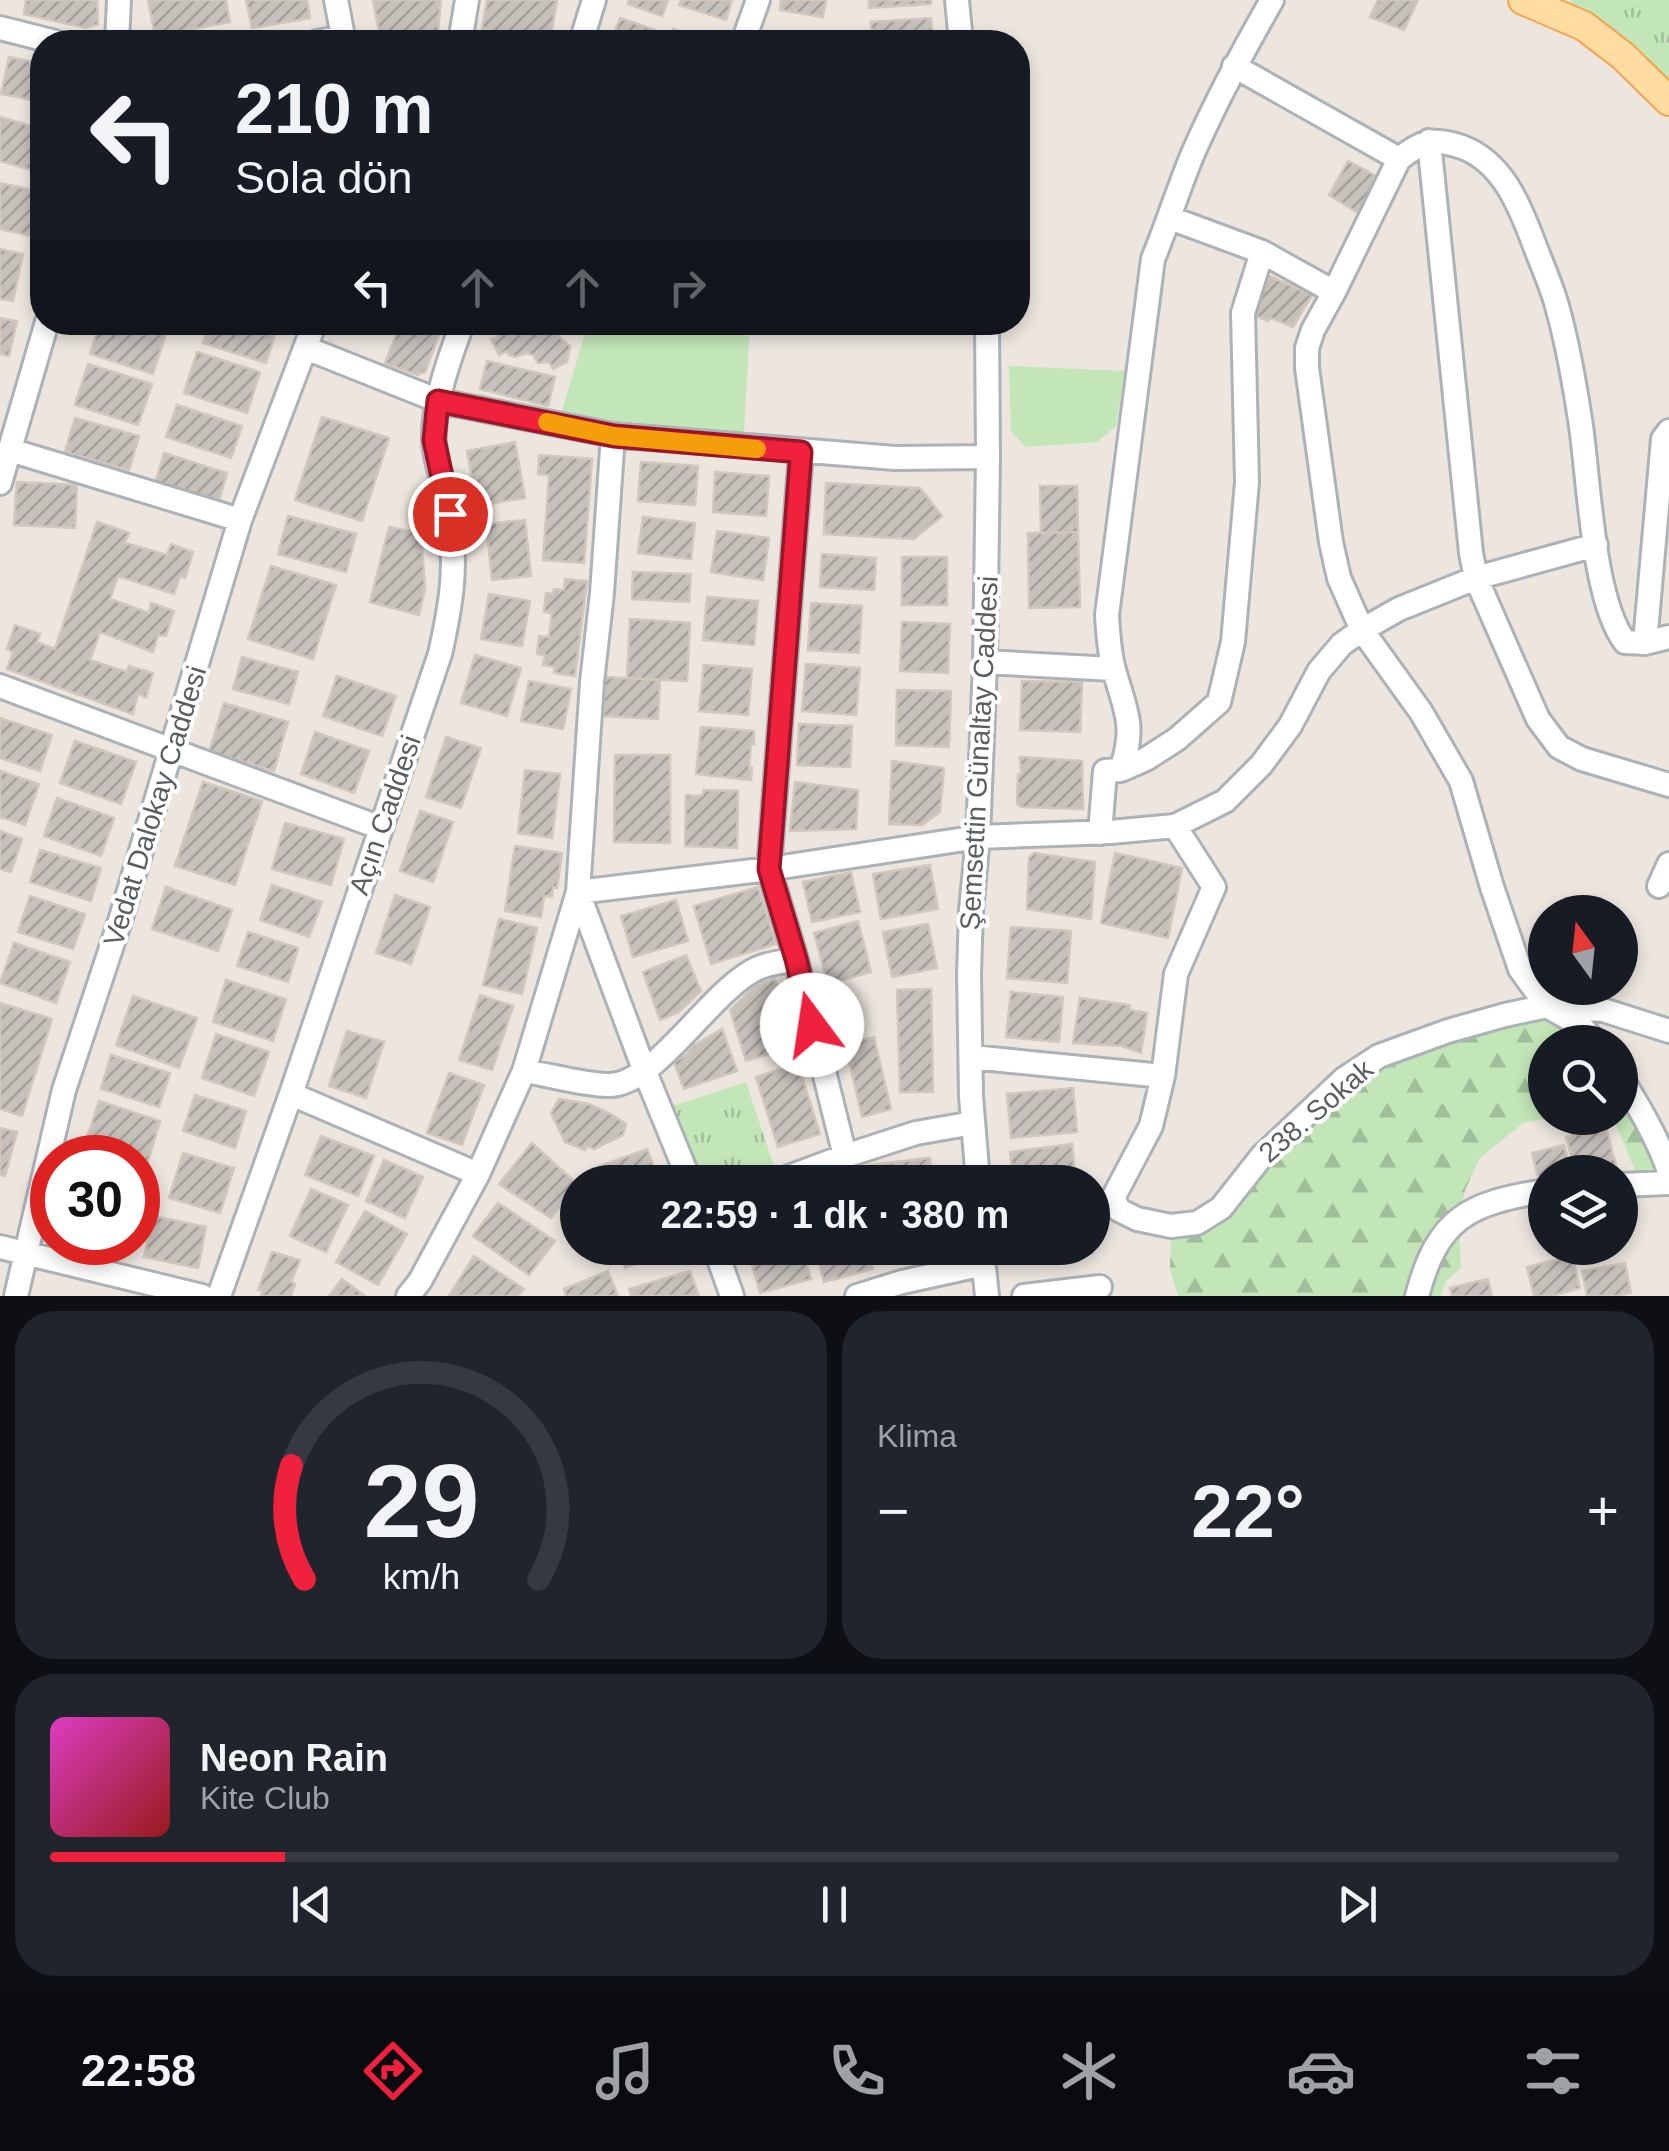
<!DOCTYPE html>
<html lang="tr">
<head>
<meta charset="utf-8">
<style>
  :root { --surface:#171b24; --page:#20242c; --text:#f1f3f6; --muted:#9ea1a6; --line:#363941; --accent:#f0213c }
  body { margin:0; font-family:Helvetica,sans-serif; background:var(--page); color:var(--text); height:100vh; display:flex; flex-direction:column; font-size:38px; white-space:nowrap }
  * { box-sizing:border-box; margin:0 }
  p { font-size:32px; color:var(--muted) }
  .icon { flex:none; width:55px; height:55px; fill:none; stroke:currentColor; stroke-width:2; stroke-linecap:round; stroke-linejoin:round }
  .map { position:relative; height:1296px; overflow:hidden }
  .details { display:flex; flex-direction:column; gap:15px; padding:15px; background:#0d0f14; flex:1 }
  .details>* { flex:none }
  .banner { position:absolute; left:30px; top:30px; width:1000px; height:305px; border-radius:40px; box-shadow:0 5px 15px #0003; background:#171b24; color:var(--text); overflow:hidden }
  .needle { width:65px; rotate:345deg }
  .buttons { position:absolute; left:1528px; top:895px; display:grid; gap:20px }
  .buttons a { display:grid; place-items:center; width:110px; height:110px; border-radius:50%; background:var(--surface); box-shadow:0 5px 15px #0003; font-size:50px }
  .speed { position:absolute; left:30px; top:1135px; display:flex; gap:20px; font-size:50px; font-weight:700; text-align:center }
  .speed>* { display:grid; place-content:center; width:130px; height:130px; border-radius:50%; background:var(--surface); box-shadow:0 5px 15px #0003; line-height:1 }
  .speed .limit { border:15px solid #d22; background:#fff; color:#111 }
  .pin { position:absolute; display:grid; place-items:center; width:85px; height:85px; color:#fff; margin:-42px; border:5px solid #fff; border-radius:50%; box-shadow:0 2px 10px #0007 }
  .me { position:absolute; width:110px; margin:-55px; rotate:346deg; stroke-linejoin:round; filter:drop-shadow(0 0 8px #0008) }
  .turn { display:flex; align-items:center; gap:35px; height:210px; padding:0 40px; font-size:45px }
  .turn .icon { width:130px; height:130px; stroke-width:2.5 }
  .turn b { display:block; font-size:70px; line-height:85px }
  .lanes { display:flex; align-items:center; height:95px; padding:0 40px; background:#0003; justify-content:center; gap:50px; direction:ltr }
  .lanes .off { opacity:.35 }
  .big { font-size:75px; font-weight:800; line-height:1.1 }
  .details .widget { flex:1; display:flex; flex-direction:column; justify-content:center; gap:15px; min-width:0; padding:0 35px; border-radius:40px; background:var(--page) }
  .details .dial { align-items:center; gap:0 }
  .dial svg { height:260px; overflow:visible; fill:none; stroke:var(--line); stroke-width:7; stroke-linecap:round; text-anchor:middle }
  .dial text { fill:var(--text); stroke:none }
  .song { display:flex; align-items:center; gap:30px }
  .cover { width:120px; height:120px; border-radius:15px; background:linear-gradient(135deg,hsl(310 70% 55%),hsl(0 70% 35%)) }
  .played { height:10px; border-radius:5px; background:linear-gradient(90deg,var(--accent) 15%,var(--line) 15%) }
  .keys { display:flex; justify-content:space-around; direction:ltr }
  .heat { display:flex; justify-content:space-between; align-items:center; font-size:55px; direction:ltr }
  .details .tiles { flex:1; display:grid; gap:15px; grid-template-columns:1fr 1fr }
  .widget:last-child { grid-column:span 2 }
  .trip { position:absolute; left:560px; top:1165px; width:550px; height:100px; border-radius:50px; background:var(--surface); box-shadow:0 5px 15px #0003; font-weight:800; line-height:100px; text-align:center }
  .tab-bar { display:flex; height:160px; justify-content:space-around; align-items:center; background:#090b0e; color:var(--muted) }
  .tab-bar .icon { width:70px; height:70px }
  .tab-bar .active { color:var(--accent) }
  .tab-bar b { font-size:45px; color:var(--text) }
  .map>svg:first-child { display:block }
</style>
</head>
<body>
<div class="map">
<svg width="1669" height="1296" viewBox="0 0 1669 1296">
  <defs>
    <pattern id="grass-tufts" width="24" height="20" patternUnits="userSpaceOnUse" patternTransform="scale(2.5)"><rect width="24" height="20" fill="#c3e6b9"/><path d="M3 7l-1-3M5 7V3M7 7l1-3M15 17l-1-3M17 17v-4M19 17l1-3" fill="none" stroke="#a1be9a"/></pattern>
    <pattern id="forest-firs" width="22" height="20" patternUnits="userSpaceOnUse" patternTransform="scale(2.5)"><rect width="22" height="20" fill="#c3e6b9"/><path d="M5 1l3.5 6h-7zM16 11l3.5 6h-7z" fill="#a1be9a"/></pattern>
    <pattern id="building-hatch" width="6" height="6" patternUnits="userSpaceOnUse" patternTransform="scale(2.5)"><rect width="6" height="6" fill="#c7c1bc"/><path d="M-1 1l2-2M0 6l6-6M5 7l2-2" fill="none" stroke="#a4a09c"/></pattern>
  </defs>
  <rect width="100%" height="100%" fill="#ece6df"/>
  <path fill="url(#grass-tufts)" d="M1571 0H1669V101L1564 17Z
    M746 1082 779 1181 690 1182 661 1110Z"/>
  <path fill="url(#forest-firs)" d="M1547 1006 1595 1042H1545V1118H1548L1523 1123 1480 1158 1465 1190 1459 1219 1461 1268 1446 1281 1440 1296H1178L1170 1269 1171 1226 1197 1223 1344 1079Z
    M1620 1076 1669 1171 1641 1184 1614 1121 1609 1118H1620Z"/>
  <path fill="#c3e6b9" d="M588 323H750L743 448 558 424Z
    M1009 366 1125 371 1116 426 1097 442 1026 447 1011 431Z"/>
  <path fill="url(#building-hatch)" stroke="#d1c7bd" stroke-width="2.5" d="M26 0H97L98 24 86 28 24 14Z
    M148 0H226L230 22 155 36Z
    M246 0H307L310 18 252 28Z
    M373 0H441L437 41 380 36Z
    M487 0H557L550 41 482 29Z
    M629 0H668L662 16 628 4Z
    M681 0H732L726 20 679 5Z
    M781 0H826L823 17 780 10Z
    M869 0H931V4L869 8Z
    M1378 0H1418L1404 30 1370 17Z
    M620 18 658 31 655 42H611Z
    M931 18 933 42H872L871 22Z
    M673 29 716 42H670Z
    M772 31 836 41 835 42H770Z
    M9 57 42 64V102L1 94Z
    M0 117 42 129V173L0 161Z
    M1348 161 1382 179 1360 214 1329 195Z
    M0 183 42 192V223L39 238 0 229Z
    M0 249 23 254 13 301 0 299Z
    M1265 274 1312 295 1293 327 1271 318 1268 321 1256 316V303Z
    M0 318 17 321 9 356 0 354Z
    M100 322H132L166 333 153 374 90 354Z
    M210 322H279L266 363 203 343Z
    M401 322 439 334 425 372 417 375 385 363Z
    M506 322H523L546 334 555 333 570 346 567 362 553 369 549 362 538 363 533 355 526 353 515 357 509 355 507 351 499 355 491 339 497 337 496 331 500 324Z
    M197 352 260 372 247 413 184 393Z
    M487 361 555 377 548 406 480 389Z
    M88 364 152 384 138 425 75 405Z
    M177 405 242 426 231 458 166 437Z
    M322 417 389 438 362 521 295 500Z
    M75 418 139 436 129 470 65 452Z
    M515 442 525 498 477 506 467 451Z
    M164 453 227 473 218 504 155 484Z
    M539 455 592 459 584 563 543 560 549 475 538 474Z
    M641 462 698 466 695 505 638 501Z
    M715 472 769 476 766 516 713 512Z
    M17 482 77 485 75 528 14 525Z
    M826 483 920 488 942 516 914 539 824 534Z
    M1040 486H1077L1078 532 1041 533Z
    M288 516 356 534 346 572 278 554Z
    M643 517 695 523 691 559 638 553Z
    M525 520 531 576 492 580 486 524Z
    M97 522 129 533 125 543 167 555 171 544 193 552 185 578 180 576 174 594 118 576 110 599 149 613 151 603 174 611 166 636 158 635 153 652 100 632 90 660 127 672 129 666 153 673 146 697 138 694 133 714 7 669 13 652 7 649 15 625 40 634 37 642 55 649Z
    M389 527 421 533 425 588 419 615 370 602Z
    M717 531 769 538 763 580 711 572Z
    M1078 532 1080 607 1029 608 1028 533Z
    M822 554 876 558 874 590 820 587Z
    M902 557H947V605H902Z
    M271 566 336 585 313 659 248 639Z
    M633 572 691 574 689 602 632 599Z
    M565 579 587 581 575 676 554 673 555 667 543 665 545 655 537 654 539 636 549 637 552 613 544 612 546 593 553 594 554 589 564 590Z
    M489 594 530 601 522 646 481 639Z
    M707 597 758 601 754 645 703 640Z
    M811 603 862 606 859 653 808 650Z
    M630 619 690 623 687 681 627 678Z
    M902 622 950 624 948 673 900 671Z
    M475 655 521 668 507 716 461 703Z
    M242 657 298 672 289 704 233 689Z
    M806 664 860 668 856 715 802 711Z
    M704 665 752 669 748 715 699 711Z
    M337 676 396 696 382 736 323 716Z
    M605 677 660 680 658 719 603 716Z
    M529 681 571 689 563 729 521 721Z
    M1022 681 1082 682 1080 732 1020 730Z
    M897 690 951 691 949 747 896 745Z
    M224 703 288 722 274 771 209 752Z
    M0 718 52 735 40 771 0 758Z
    M799 724 852 726 850 767 797 765Z
    M701 727 754 731V744H751L749 768H752L751 780 696 774Z
    M315 732 369 751 354 793 301 774Z
    M446 737 481 748 461 808 426 797Z
    M75 741 136 762 121 804 60 783Z
    M615 755H670V843L614 842Z
    M1020 757 1082 761 1083 809 1021 807 1017 804 1018 774 1021 773Z
    M892 761 944 768 940 812 922 825 889 824Z
    M525 770 560 774 552 838 518 833Z
    M0 771 39 784 25 825 0 817Z
    M203 782 262 801 235 885 175 866Z
    M795 782 858 790 856 829 790 831Z
    M704 790 738 791 737 848 685 846 686 795 702 796Z
    M57 798 114 818 101 856 44 836Z
    M420 811 453 822 433 882 400 871Z
    M285 823 344 839 331 885 272 869Z
    M0 831 22 839 11 872 0 869Z
    M515 846 562 853 557 888 553 887 552 897 544 896 541 917 505 911Z
    M40 850 101 868 91 901 30 882Z
    M1034 853 1095 862 1091 919 1027 909 1029 858Z
    M1115 853 1182 868 1168 938 1101 923Z
    M930 865 938 909 881 919 873 874Z
    M851 872 860 912 812 922 803 882Z
    M272 885 322 902 309 937 260 920Z
    M166 887 232 910 218 951 152 929Z
    M758 887 776 944 711 964 694 906Z
    M395 895 430 907 411 964 376 953Z
    M30 896 85 914 73 949 18 932Z
    M676 900 688 941 633 957 621 916Z
    M499 919 537 928 522 994 483 985Z
    M858 921 871 972 828 984 814 933Z
    M928 924 937 968 892 977 883 932Z
    M1011 927 1071 931 1067 983 1007 978Z
    M248 932 298 948 288 982 237 966Z
    M14 943 70 962 56 1003 0 983Z
    M686 955 701 991 679 1012 660 1020 643 972Z
    M775 979 795 1046 746 1061 730 1010 757 984Z
    M226 980 286 999 273 1041 213 1022Z
    M931 989 933 1092H900L897 990Z
    M1011 992 1063 997 1059 1042 1006 1037Z
    M480 995 513 1006 492 1070 459 1060Z
    M133 996 197 1018 179 1068 116 1045Z
    M1080 998 1130 1005V1010L1147 1013 1141 1053 1122 1046 1073 1043Z
    M0 1003 52 1019 22 1116 0 1109Z
    M722 1029 737 1071 684 1089 674 1062 687 1054 693 1046Z
    M347 1031 384 1042 366 1098 329 1086Z
    M216 1034 269 1052 254 1096 202 1078Z
    M874 1037 891 1109 862 1117 845 1044Z
    M111 1055 170 1073 159 1107 101 1089Z
    M798 1064 820 1134 778 1147 756 1077Z
    M449 1073 484 1085 462 1145 427 1133Z
    M1073 1088 1077 1132 1011 1138 1007 1094Z
    M195 1095 246 1111 235 1148 183 1131Z
    M559 1099 589 1104 611 1114 626 1124 623 1135 594 1149 588 1146 585 1150 565 1142 551 1113Z
    M99 1101 160 1121 146 1168 138 1165V1158H115L84 1147Z
    M1606 1127 1617 1169 1600 1172H1575L1566 1137Z
    M0 1128 17 1132 5 1176 0 1175Z
    M321 1136 374 1156 358 1196 305 1175Z
    M532 1143 577 1184 551 1218 499 1184Z
    M1072 1144 1076 1182H1014L1010 1152Z
    M1564 1145 1571 1172H1545V1179L1539 1181 1532 1153Z
    M647 1149 660 1182H597L592 1169Z
    M183 1153 234 1168 220 1213 169 1198Z
    M930 1158 933 1182H872L869 1165Z
    M384 1160 423 1177 405 1218 366 1201Z
    M311 1189 348 1205 326 1252 290 1236Z
    M498 1203 555 1241 529 1275 473 1236Z
    M365 1211 407 1234 378 1285 336 1262Z
    M153 1216 206 1227 198 1268 144 1257Z
    M78 1242H131L128 1255Z
    M618 1248H679L625 1268Z
    M747 1248H802L811 1279 760 1293Z
    M815 1248H867L873 1269 824 1282Z
    M1035 1248H1092V1253L1036 1256Z
    M272 1252 300 1260 291 1282 295 1284 291 1296H261L263 1291 258 1290Z
    M474 1256 524 1289 518 1296H449Z
    M1572 1256 1580 1288 1552 1296H1534L1527 1267Z
    M1625 1263 1631 1293 1616 1296H1587L1582 1271Z
    M608 1271 618 1296H566L564 1289Z
    M690 1271 699 1296H631L629 1289Z
    M342 1279 365 1296H329Z
    M1488 1279 1492 1296H1452L1450 1288Z"/>
  <g fill="none" stroke-linecap="round" stroke-linejoin="round">
    <defs>
      <path id="minor" d="M336 0 344 42
        M957 0 961 42
        M0 28 55 42
        M117 42 119 0
        M317 42 343 37
        M460 42 467 0
        M581 42 594 0
        M743 42 758 0
        M1234 66 1399 159
        M1429 141 1471 553 1476 578 1538 719 1559 747 1582 759 1669 785
        M1170 218 1262 252 1334 292
        M306 348 439 401 613 435 895 458 988 457
        M613 435 602 593 592 682 578 892 645 1072 690 1182
        M10 450 240 520
        M801 452 769 869 796 959 845 1156
        M0 483 47 322
        M1645 643 1663 439 1669 431
        M985 662 1113 669
        M0 686 381 828
        M1121 770C1136 726 1126 712 1114 670 1109 652 1108 633 1107 615L1153 259C1168 223 1179 186 1194 151 1217 99 1244 49 1272 0
        M1175 826 1214 887 1176 974 1163 1076 1151 1126 1113 1198 1119 1210 1137 1219 1171 1226 1197 1223 1221 1208 1262 1156 1344 1079 1379 1056 1448 1031 1505 1015 1547 1006 1603 1010 1669 1031
        M1100 833 1105 771 1121 770 1146 759 1177 739 1219 702 1233 642 1247 482 1243 313 1262 252
        M1659 886 1669 864
        M1595 1042 1580 1025 1547 1006 1520 969 1492 887 1461 781 1421 712 1362 630 1339 578 1331 542 1307 368V348L1313 330 1334 292 1399 159C1422 141 1433 137 1462 147 1502 162 1519 204 1533 241 1541 263 1551 284 1557 306 1568 345 1575 386 1581 426 1589 482 1593 600 1625 642L1645 643 1669 637
        M971 1057 1163 1076
        M524 1071C550 1075 584 1085 608 1085 656 1086 711 989 758 968 769 963 784 962 796 959
        M1620 1076C1639 1107 1657 1137 1669 1171
        M291 1094 478 1174
        M775 1182 845 1156 916 1133 973 1123
        M978 1182 971 1096 969 974 971 910 978 837 985 662 988 457 987 322
        M1620 1185 1669 1183
        M0 1247 202 1296
        M715 1248 732 1296
        M982 1248 987 1296
        M16 1296 64 1090 120 921 240 520 315 322
        M219 1296 291 1094 440 654C451 605 457 569 450 517 447 492 436 467 434 442 432 406 450 356 463 322
        M408 1296 420 1281 478 1174 524 1071 578 892 769 869 978 837 1111 832 1175 826 1225 801 1261 765 1290 726 1319 671 1342 644 1362 630 1399 609 1476 578 1596 545
        M857 1296 902 1282 984 1264
        M1024 1296 1100 1287
        M1417 1296C1438 1217 1469 1203 1545 1191"/>
      <path id="major" d="M1523 0 1584 26 1623 56 1669 101"/>
    </defs>
    <use href="#minor" stroke="#adb2b6" stroke-width="28"/>
    <use href="#major" stroke="#f7a34d" stroke-width="32"/>
    <use href="#minor" stroke="#fff" stroke-width="22"/>
    <use href="#major" stroke="#ffdca1" stroke-width="28"/>
  </g>
  <g fill="none" stroke-linecap="round" stroke-linejoin="round">
    <defs>
      <path id="route" d="M450 514 434 440 438 401 614 436 801 452 769 869 796 959 812 1025"/>
    </defs>
    <use href="#route" stroke="#9c1527" stroke-width="25"/>
    <use href="#route" stroke="#f0213c" stroke-width="18"/>
    <path stroke="#f59e0b" stroke-width="18" d="M547 422 614 436 757 449"/>
  </g>
  <g text-anchor="middle" dominant-baseline="central" stroke-width="8" stroke-linejoin="round" paint-order="stroke">
    <g font-size="28" fill="#585e61" stroke="#fff">
      <text transform="translate(979 753) rotate(-87)">Şemsettin Günaltay Caddesi</text>
      <text transform="translate(155 806) rotate(-73)">Vedat Dalokay Caddesi</text>
      <text transform="translate(385 815) rotate(-71)">Açın Caddesi</text>
      <text transform="translate(1316 1111) rotate(-41)">238. Sokak</text>
    </g>
  </g>
</svg>
<div class="buttons">
<a><svg class="needle" viewBox="-14 -14 28 28"><path d="M0-13l5 13h-10z" fill="#e53935"/><path d="M0 13l5-13h-10z" fill="#9ea1a6"/></svg></a>
<a><svg class="icon" aria-label="search" viewBox="0 0 24 24"><circle cx="10" cy="10" r="6"/><path d="M15 15l6 6"/></svg></a>
<a><svg class="icon" aria-label="layers" viewBox="0 0 24 24"><path d="M12 4l9 5-9 5-9-5zM3 14l9 5 9-5"/></svg></a>
</div>
<div class="speed"><div class="limit">30</div></div>
<div class="pin" style="left:450px;top:514px;background:#d93025"><svg class="icon" aria-label="arrive" viewBox="0 0 24 24"><path d="M6 21V4h12l-3 4 3 4H6"/></svg></div>
<svg class="me" style="left:812px;top:1025px" viewBox="-20 -20 40 40"><circle r="19" fill="#fff"/><path d="M0-13L10 11 0 6-10 11z" fill="#f0213c"/></svg>
<div class="trip">22:59 · 1 dk · 380 m</div>
<div class="banner">
<div class="turn"><svg class="icon" aria-label="left" viewBox="0 0 24 24"><path d="M17 20v-9H6M10 6l-5 5 5 5"/></svg><div><b>210 m</b>Sola dön</div></div>
<div class="lanes"><svg class="icon" aria-label="left" viewBox="0 0 24 24"><path d="M17 20v-9H6M10 6l-5 5 5 5"/></svg><svg class="icon off" aria-label="ahead" viewBox="0 0 24 24"><path d="M12 20V5M6 11l6-6 6 6"/></svg><svg class="icon off" aria-label="ahead" viewBox="0 0 24 24"><path d="M12 20V5M6 11l6-6 6 6"/></svg><svg class="icon off" aria-label="right" viewBox="0 0 24 24"><path d="M7 20v-9h11M14 6l5 5-5 5"/></svg></div>
</div>
</div>
<section class="details">
<div class="tiles">
<div class="widget dial"><svg viewBox="0 0 100 80">
<path d="M14 69A42 42 0 1 1 86 69"/>
<path d="M14 69A42 42 0 0 1 10 34" stroke="#f0213c"/>
<text x="50" y="56" font-size="32" font-weight="700">29</text>
<text x="50" y="72" font-size="11">km/h</text>
</svg></div>
<div class="widget"><p>Klima</p>
<div class="heat"><a>−</a><b class="big">22°</b><a>+</a></div>
</div>
<div class="widget">
<div class="song"><i class="cover"></i><div><b>Neon Rain</b><p>Kite Club</p></div></div>
<div class="played"></div>
<div class="keys"><svg class="icon" aria-label="previous" viewBox="0 0 24 24"><path d="M18 5L8 12l10 7zM5 5v14"/></svg><svg class="icon" aria-label="pause" viewBox="0 0 24 24"><path d="M8 5v14M16 5v14"/></svg><svg class="icon" aria-label="next" viewBox="0 0 24 24"><path d="M6 5l10 7-10 7zM19 5v14"/></svg></div>
</div>
</div>
</section>
<nav class="tab-bar">
<b>22:58</b>
<svg class="icon active" aria-label="directions" viewBox="0 0 24 24"><path d="M12 3l9 9-9 9-9-9zM9 14v-3h6M13 9l2 2-2 2"/></svg>
<svg class="icon" aria-label="music" viewBox="0 0 24 24"><path d="M9 18V5l10-2v13"/><circle cx="6" cy="18" r="3"/><circle cx="16" cy="16" r="3"/></svg>
<svg class="icon" aria-label="phone" viewBox="0 0 24 24"><path d="M5 4h4l2 5-3 2q2 4 5 5l2-3 5 2v4C11 20 4 13 5 4z"/></svg>
<svg class="icon" aria-label="climate" viewBox="0 0 24 24"><path d="M12 3v18M4 7l16 10M4 17L20 7"/></svg>
<svg class="icon" aria-label="car" viewBox="0 0 24 24"><path d="M5 17H2v-5l4-1 3-4h7l3 4 3 1v5h-3M9 17h6M6 11h13"/><circle cx="7" cy="17" r="2"/><circle cx="17" cy="17" r="2"/></svg>
<svg class="icon" aria-label="filters" viewBox="0 0 24 24"><path d="M4 7h16M4 17h16"/><circle cx="9" cy="7" r="2"/><circle cx="15" cy="17" r="2"/></svg>
</nav>
</body>
</html>
